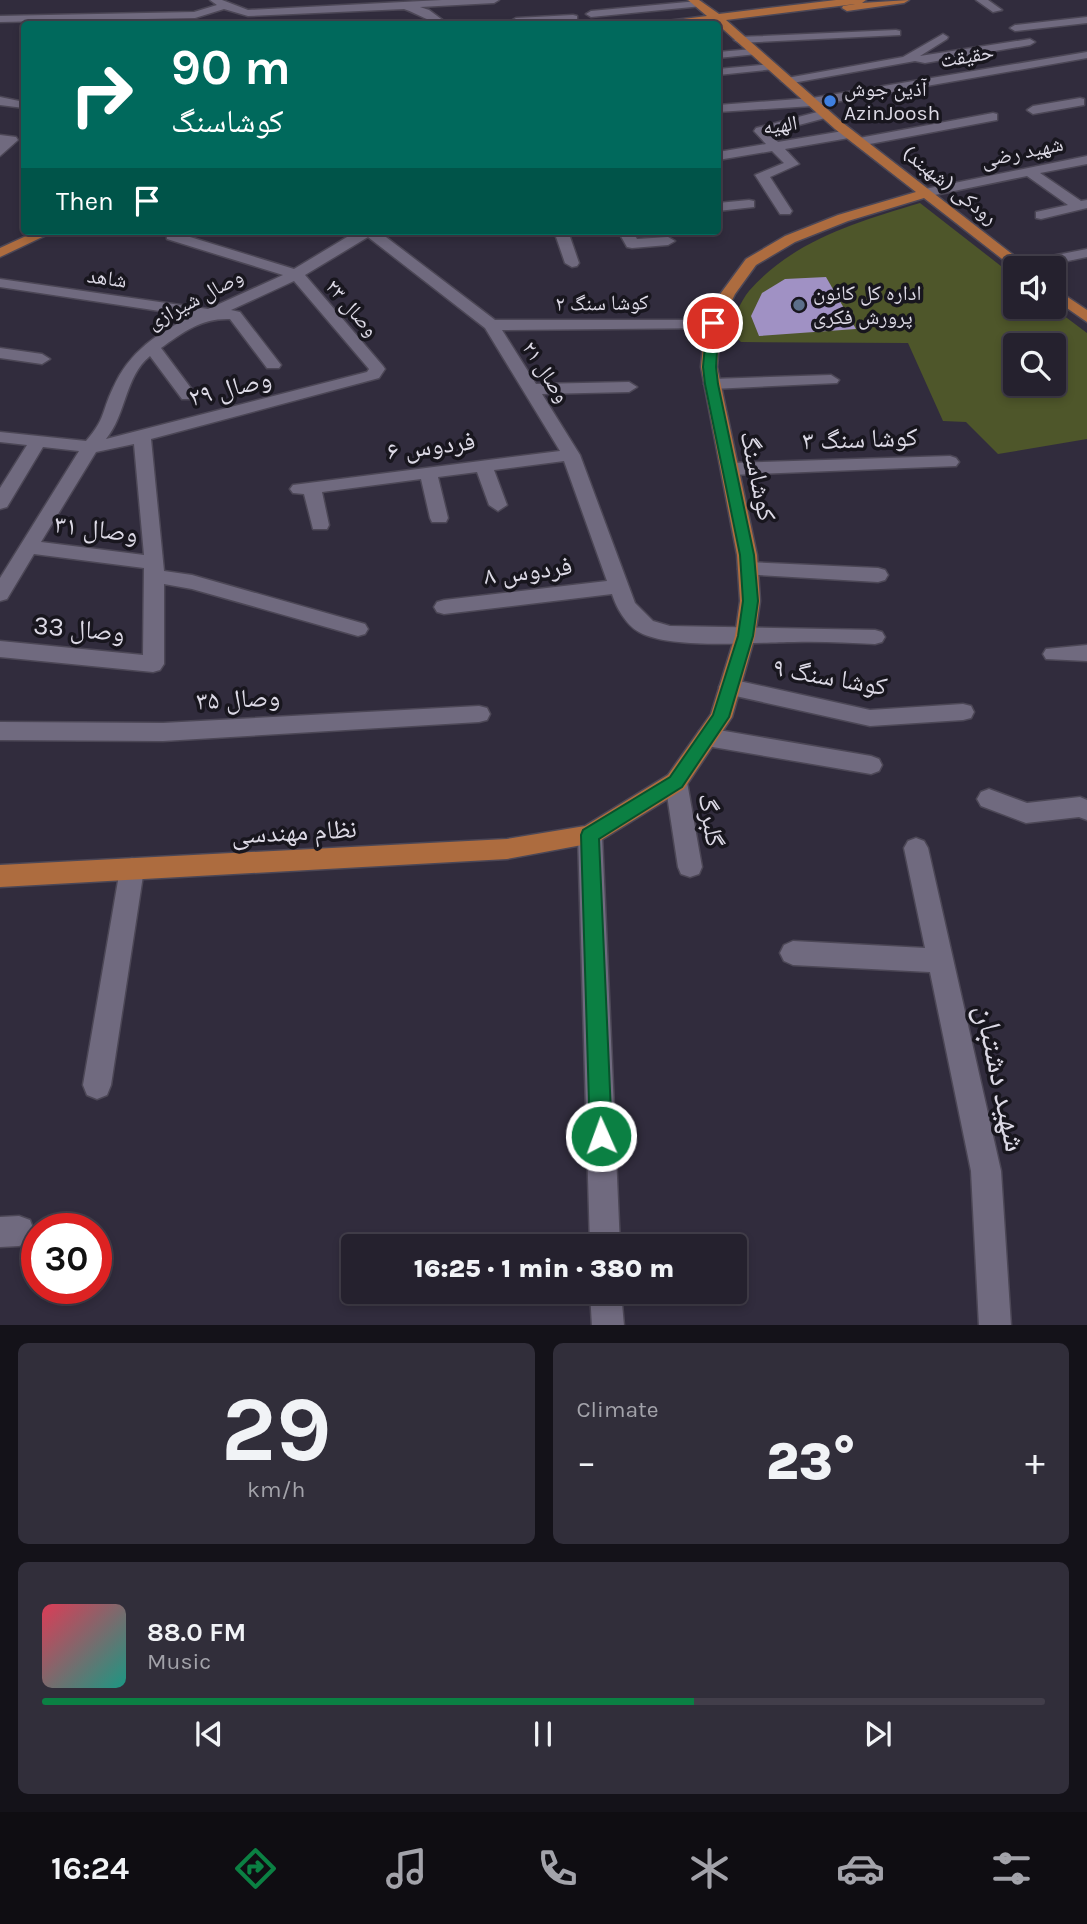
<!DOCTYPE html>
<html lang="en">
<head>
<meta charset="utf-8">
<style>
  :root { --surface:#25212e; --page:#312e3a; --text:#f1f3f6; --muted:#a3a3aa; --line:#423e4a; --accent:#0b8043 }
  body { margin:0; font-family:Karla,"Noto Naskh Arabic",sans-serif; background:var(--page); color:var(--text); height:100vh; display:flex; flex-direction:column; font-size:26px; white-space:nowrap }
  * { box-sizing:border-box; margin:0 }
  p { font-size:23px; color:var(--muted) }
  .icon { flex:none; width:38px; height:38px; fill:none; stroke:currentColor; stroke-width:2; stroke-linecap:round; stroke-linejoin:round }
  .map { position:relative; height:1325px; overflow:hidden }
  .details { display:flex; flex-direction:column; gap:18px; padding:18px; background:#141219; flex:1 }
  .details>* { flex:none }
  .hud { position:absolute; left:21px; top:21px; width:700px; height:214px; border-radius:7px; box-shadow:0 4px 10px #0003,0 0 0 2px var(--line); background:#00695c; color:#fff; overflow:hidden }
  .controls { position:absolute; left:1003px; top:256px; display:grid; gap:14px }
  .controls a { display:grid; place-items:center; width:63px; height:63px; border-radius:7px; background:var(--surface); box-shadow:0 4px 10px #0003,0 0 0 2px var(--line); font-size:35px }
  .speed { position:absolute; left:21px; top:1213px; display:flex; gap:14px; font-size:35px; font-weight:700; text-align:center }
  .speed>* { display:grid; place-content:center; width:91px; height:91px; border-radius:50%; background:var(--surface); box-shadow:0 4px 10px #0003,0 0 0 2px var(--line); line-height:1 }
  .speed .limit { border:10px solid #d22; background:#fff; color:#111 }
  .pin { position:absolute; display:grid; place-items:center; width:60px; height:60px; color:#fff; margin:-30px; border:4px solid #fff; border-radius:50%; box-shadow:0 2px 7px #0007 }
  .me { position:absolute; width:77px; margin:-38px; rotate:358deg; stroke-linejoin:round; filter:drop-shadow(0 0 5px #0008) }
  .turn { display:flex; align-items:center; gap:24px; height:147px; padding:0 35px; font-size:32px }
  .turn .icon { width:91px; height:91px; stroke-width:2.5 }
  .turn b { display:block; font-size:49px; line-height:60px }
  .then { display:flex; align-items:center; height:66px; padding:0 35px; background:#0003; gap:14px; font-size:26px }
  .big { font-size:52px; font-weight:800; line-height:1.1 }
  .details .card { flex:1; display:flex; flex-direction:column; justify-content:center; gap:10px; min-width:0; padding:0 24px; border-radius:10px; background:var(--page) }
  .details .dial { align-items:center; gap:0 }
  .dial b { font-size:91px; line-height:1 }
  .song { display:flex; align-items:center; gap:21px }
  .cover { width:84px; height:84px; border-radius:10px; background:linear-gradient(135deg,hsl(350 70% 55%),hsl(170 70% 35%)) }
  .played { height:7px; border-radius:4px; background:linear-gradient(90deg,var(--accent) 65%,var(--line) 65%) }
  .keys { display:flex; justify-content:space-around; direction:ltr }
  .heat { display:flex; justify-content:space-between; align-items:center; font-size:38px; direction:ltr }
  .details .tiles { flex:1; display:grid; gap:18px; grid-template-columns:1fr 1fr }
  .card:last-child { grid-column:span 2 }
  .trip { position:absolute; left:341px; top:1234px; width:406px; height:70px; border-radius:7px; background:var(--surface); box-shadow:0 4px 10px #0003,0 0 0 2px var(--line); font-weight:800; line-height:70px; text-align:center }
  .tab-bar { display:flex; height:112px; justify-content:space-around; align-items:center; background:#0f0d12; color:var(--muted) }
  .tab-bar .icon { width:49px; height:49px }
  .tab-bar .active { color:var(--accent) }
  .tab-bar b { font-size:32px; color:var(--text) }
  .map>svg:first-child { display:block }
</style>
</head>
<body>
<div class="map">
<svg width="1087" height="1326" viewBox="0 0 1087 1326">
  <rect width="100%" height="100%" fill="#312c3d"/>
  <path fill="#4e562a" fill-rule="evenodd" d="M920 203 1015 277V306H1051L1087 333V439L998 454 966 422 943 421 908 343 741 342 728 329C735 317 740 302 749 291 794 240 857 222 920 203ZM1015 345H1054V383H1015Z"/>
  <path fill="#a091c4" d="M826 277 856 329 759 336 751 316 762 293 785 279Z"/>
  <g fill="none" stroke-linecap="round" stroke-linejoin="round">
    <defs>
      <path id="minor" d="M210 0H222L248 10 442 0H499L494 3 420 7 429 10 448 24C432 24 419 14 404 9L248 16 224 9 195 18 0 22V16L194 12 217 5Z
        M976 0H988L1002 10 993 12Z
        M698 1 702 2V6L591 17 586 14 591 11Z
        M573 15 577 16V20L516 24 511 21 516 18Z
        M1087 17V23L1015 31 1010 28 1015 25Z
        M896 30 900 31V35L739 43 734 40 739 37Z
        M943 34 948 37 947 39 920 56 1030 39 1035 42 1030 45 925 63 915 61 787 84 781 81 787 78 903 57Z
        M753 49 759 52 757 54 718 58V52Z
        M1087 52V58L812 106 718 112V105L812 98Z
        M771 64 775 65V69L718 75V69Z
        M0 97 24 102V108L0 105Z
        M1080 98 1084 99V105L1033 114 1027 110 1033 106Z
        M825 110 831 114 829 117 769 133 778 142 849 130 855 134 849 138 785 149 799 164 770 177 792 211 790 214H780L755 175 784 163 772 151 718 160V152L766 144 754 131 756 128Z
        M993 113 997 114V120L859 146 853 142 859 138Z
        M0 135 16 137 18 140 0 156Z
        M1087 156V164L1040 173 1081 201 1087 200V208L1041 219 1036 218V212L1068 205 1027 176 925 197 918 193 925 189Z
        M749 200 754 201V207L718 211V203Z
        M357 231H378L495 320H718L721 323 713 328 502 330 536 384 629 382 637 387 629 392 542 394 580 455 635 603 653 621 670 626 875 630 882 632 885 637 882 642 875 644C848 643 821 641 794 642 758 642 670 650 639 632 626 625 616 607 612 594L444 614 437 612 434 607 437 602 444 600 607 581 564 461 494 470 507 505 498 511 489 505 477 472 438 477 448 518 446 522H432L430 518 421 479 322 492 329 525 327 529H313L304 494 293 493 290 489 293 485 560 451 485 328 368 237 305 275 383 366 385 369 379 378 151 439 164 571 192 575 365 624 368 629 365 634 358 636 192 589 164 584V664L160 670 153 672 0 657V641L143 655 144 568 34 554 7 599 0 601V578L79 451 43 447 7 507 0 509V488L27 445 0 442V432L86 441C106 418 101 413 113 388 129 352 158 332 193 316L0 287V279L208 309 283 275 167 239V233H177L294 269ZM294 281 369 369 367 372 106 439C126 415 125 376 150 356L182 399H194L196 395 161 348C183 332 202 318 230 319L267 368H279L281 365 240 312 231 310ZM134 444 144 555 41 542 96 452Z
        M554 231H568L579 263 577 266 572 267 565 263Z
        M618 231H632L637 239 668 237 675 241 668 245 632 248 627 247Z
        M1087 249V257L1034 268 1014 266 1021 262Z
        M0 348 42 354 50 359 42 364 0 358Z
        M831 375 839 380 837 383 712 389 704 384 712 379Z
        M950 456 956 458 959 462 956 466 730 475 721 469 730 463Z
        M748 562 878 568 885 570 888 575 885 580 878 582 741 574 738 569 741 564Z
        M1087 645V661L1046 659 1043 654 1046 649Z
        M730 679 870 710 963 704 971 706 974 712 971 718 963 720 870 726 722 693 719 687 722 681Z
        M479 706 487 708 490 714 487 720 479 722 163 741 0 740V722L163 723Z
        M707 728 871 756 879 759 882 765 879 771 871 774 707 746 699 743 696 737 699 731Z
        M676 773 684 775 687 782 702 867 699 874 690 877 681 874 678 867 665 782 668 775Z
        M989 789 1027 803 1080 797 1087 800V820L1079 817 1026 823 981 806 977 799 981 792Z
        M590 825 598 828 602 835 620 1246H590L578 835 582 828Z
        M916 838 924 841 928 848 1001 1171 1011 1326H979L971 1171 930 972 793 965 784 961 780 953 784 945 793 941 925 948 904 848 908 841Z
        M132 858 141 862 144 869 111 1085 107 1095 97 1099 87 1095 83 1085 120 869 123 862Z
        M19 1216 30 1220 34 1231 30 1242 19 1246 0 1247V1217Z
        M590 1292H621L624 1326H592Z"/>
      <path id="major" d="M688 0H699L719 14 836 0H866L862 3 909 0 904 3 847 11 842 8 843 6 855 4 726 20 843 123 1030 268 1015 269 924 198 848 221 795 242 756 265 735 294 721 323 717 367 757 555 760 601 755 636 732 717 684 789 598 842 507 859 0 887V865L507 839 585 826 668 775 711 714 735 636 740 601 737 555 701 367 705 323 721 293 746 259 785 236 838 215 916 192 835 129 714 21 662 24 667 21 707 16Z
        M37 231H55L0 257V248Z
        M1054 288 1087 310V322L1054 299Z"/>
    </defs>
    <use href="#minor" stroke="#4c4756" stroke-width="3"/>
    <use href="#major" stroke="#4c4756" stroke-width="3"/>
    <use href="#minor" fill="#706a7f" fill-rule="evenodd"/>
    <use href="#major" fill="#ad6c3f" fill-rule="evenodd"/>
  </g>
  <path fill="#0b8043" stroke="#07532c" stroke-width="2" d="M713 320 719 323 716 367 718 384 754 555 758 601 753 636 729 717 682 787 599 839 612 1136 608 1144 601 1147 593 1144 590 1136 581 835 583 830 670 777 713 715 738 636 743 601 740 555 705 384 703 367 707 323Z"/>
  <circle fill="#3f7fe0" stroke="#18161e" stroke-width="2.5" cx="830" cy="101" r="7"/>
  <circle fill="#5c6f8a" stroke="#18161e" stroke-width="2.5" cx="799" cy="305" r="7"/>
  <g text-anchor="middle" dominant-baseline="central" stroke-width="7" stroke-linejoin="round" paint-order="stroke">
    <g font-size="21" fill="#dcd9e5" stroke="#18161e">
      <text transform="translate(967 56) rotate(-10)">حقیقت</text>
      <text transform="translate(780 125) rotate(-9)">الهیه</text>
      <text transform="translate(1022 152) rotate(-12)">شهید رضی</text>
      <text transform="translate(950 185) rotate(38)">رودکی (شهبند)</text>
      <text transform="translate(107 278) rotate(8)">شاهد</text>
      <text transform="translate(195 299) rotate(-28)">وصال شیرازی</text>
      <text transform="translate(602 303) rotate(-1)">کوشا سنگ ۲</text>
      <text transform="translate(352 308) rotate(49)">وصال ۲۳</text>
      <text transform="translate(546 372) rotate(57)">وصال ۲۱</text>
    </g>
    <g font-size="21" fill="#dcd9e5" stroke="#18161e" text-anchor="start">
      <text x="844" y="89">آذین جوش<tspan x="844" dy="24">AzinJoosh</tspan></text>
      <text x="813" y="293">اداره کل کانون<tspan x="813" dy="24">پرورش فکری</tspan></text>
    </g>
    <g font-size="26" fill="#dcd9e5" stroke="#18161e">
      <text transform="translate(230 388) rotate(-14)">وصال ۲۹</text>
      <text transform="translate(860 439) rotate(-2)">کوشا سنگ ۳</text>
      <text transform="translate(431 446) rotate(-7)">فردوس ۶</text>
      <text transform="translate(758 476) rotate(78)">کوشاسنگ</text>
      <text transform="translate(96 529) rotate(7)">وصال ۳۱</text>
      <text transform="translate(528 571) rotate(-7)">فردوس ۸</text>
      <text transform="translate(79 629) rotate(5)">وصال 33</text>
      <text transform="translate(830 677) rotate(10)">کوشا سنگ ۹</text>
      <text transform="translate(238 699) rotate(-3)">وصال ۳۵</text>
      <text transform="translate(711 820) rotate(81)">گلبرگ</text>
      <text transform="translate(294 832) rotate(-3)">نظام مهندسی</text>
    </g>
    <g font-size="32" fill="#dcd9e5" stroke="#18161e">
      <text transform="translate(1001 1078) rotate(78)">شهید دشتبان</text>
    </g>
  </g>
</svg>
<div class="controls">
<a><svg class="icon" aria-label="sound" viewBox="0 0 24 24"><path d="M4 9h4l5-4v14l-5-4H4zM17 9q2 3 0 6"/></svg></a>
<a><svg class="icon" aria-label="search" viewBox="0 0 24 24"><circle cx="10" cy="10" r="6"/><path d="M15 15l6 6"/></svg></a>
</div>
<div class="speed"><div class="limit">30</div></div>
<div class="pin" style="left:713px;top:323px;background:#d93025"><svg class="icon" aria-label="arrive" viewBox="0 0 24 24"><path d="M6 21V4h12l-3 4 3 4H6"/></svg></div>
<svg class="me" style="left:601px;top:1136px" viewBox="-20 -20 40 40"><circle r="17" fill="#0b8043" stroke="#fff" stroke-width="3"/><path d="M0-11L8 9 0 5-8 9z" fill="#fff"/></svg>
<div class="trip">16:25 · 1 min · 380 m</div>
<div class="hud">
<div class="turn"><svg class="icon" aria-label="right" viewBox="0 0 24 24"><path d="M7 20v-9h11M14 6l5 5-5 5"/></svg><div><b>90 m</b>کوشاسنگ</div></div>
<div class="then">Then<svg class="icon" aria-label="arrive" viewBox="0 0 24 24"><path d="M6 21V4h12l-3 4 3 4H6"/></svg></div>
</div>
</div>
<section class="details">
<div class="tiles">
<div class="card dial"><b>29</b><p>km/h</p></div>
<div class="card"><p>Climate</p>
<div class="heat"><a>−</a><b class="big">23°</b><a>+</a></div>
</div>
<div class="card">
<div class="song"><i class="cover"></i><div><b>88.0 FM</b><p>Music</p></div></div>
<div class="played"></div>
<div class="keys"><svg class="icon" aria-label="previous" viewBox="0 0 24 24"><path d="M18 5L8 12l10 7zM5 5v14"/></svg><svg class="icon" aria-label="pause" viewBox="0 0 24 24"><path d="M8 5v14M16 5v14"/></svg><svg class="icon" aria-label="next" viewBox="0 0 24 24"><path d="M6 5l10 7-10 7zM19 5v14"/></svg></div>
</div>
</div>
</section>
<nav class="tab-bar">
<b>16:24</b>
<svg class="icon active" aria-label="directions" viewBox="0 0 24 24"><path d="M12 3l9 9-9 9-9-9zM9 14v-3h6M13 9l2 2-2 2"/></svg>
<svg class="icon" aria-label="music" viewBox="0 0 24 24"><path d="M9 18V5l10-2v13"/><circle cx="6" cy="18" r="3"/><circle cx="16" cy="16" r="3"/></svg>
<svg class="icon" aria-label="phone" viewBox="0 0 24 24"><path d="M5 4h4l2 5-3 2q2 4 5 5l2-3 5 2v4C11 20 4 13 5 4z"/></svg>
<svg class="icon" aria-label="climate" viewBox="0 0 24 24"><path d="M12 3v18M4 7l16 10M4 17L20 7"/></svg>
<svg class="icon" aria-label="car" viewBox="0 0 24 24"><path d="M5 17H2v-5l4-1 3-4h7l3 4 3 1v5h-3M9 17h6M6 11h13"/><circle cx="7" cy="17" r="2"/><circle cx="17" cy="17" r="2"/></svg>
<svg class="icon" aria-label="filters" viewBox="0 0 24 24"><path d="M4 7h16M4 17h16"/><circle cx="9" cy="7" r="2"/><circle cx="15" cy="17" r="2"/></svg>
</nav>
</body>
</html>
